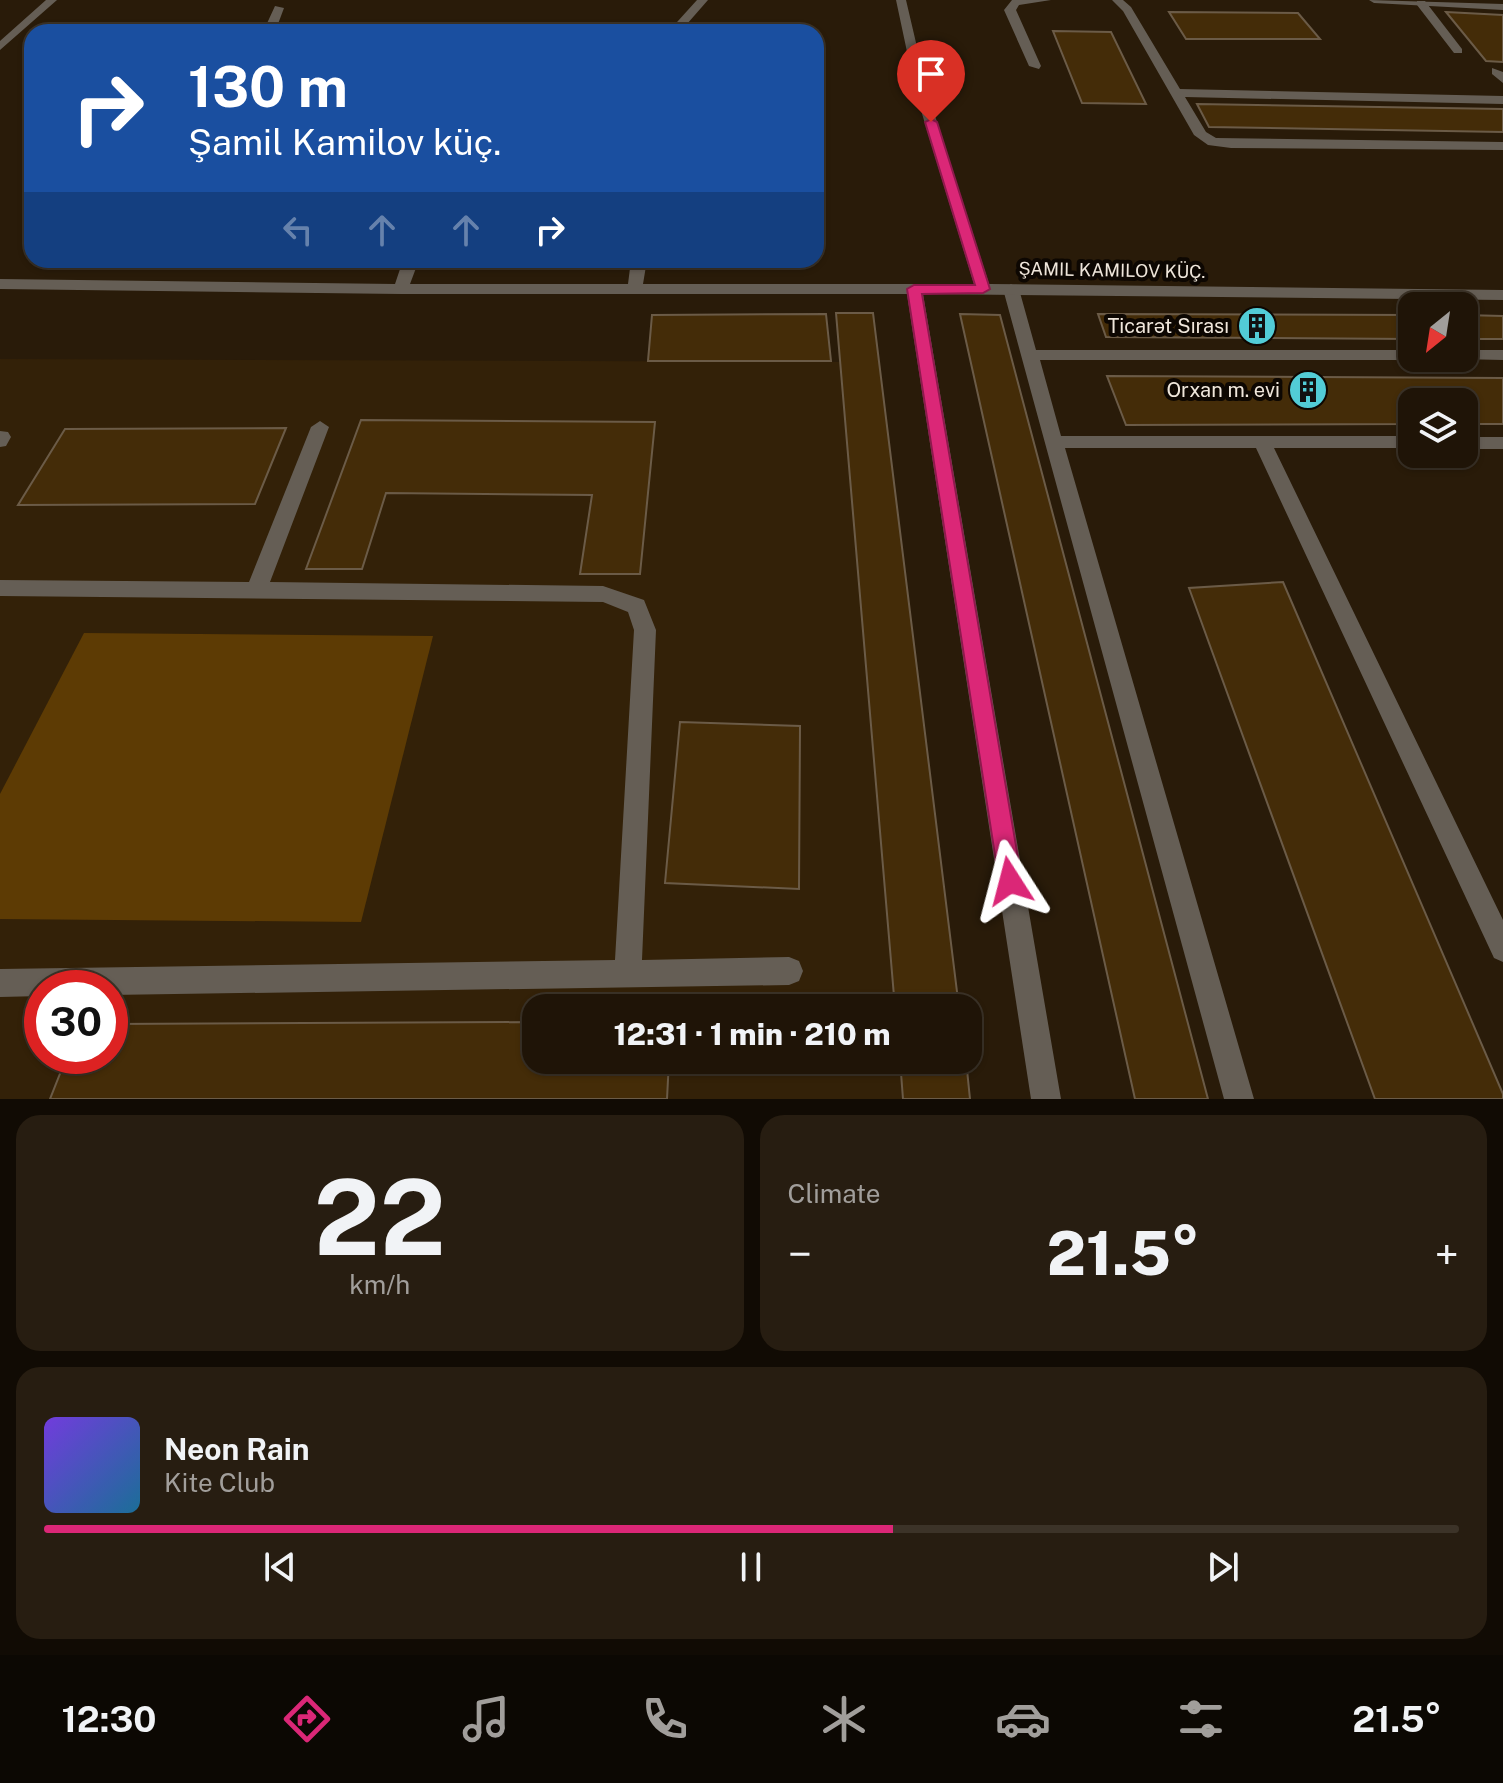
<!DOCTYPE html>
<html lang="en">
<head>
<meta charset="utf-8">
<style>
  :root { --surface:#1f1407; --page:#271d11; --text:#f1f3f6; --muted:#a19e9b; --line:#3c3328; --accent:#db2777 }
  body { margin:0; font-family:"Public Sans",sans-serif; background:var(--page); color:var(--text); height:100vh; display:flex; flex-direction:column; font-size:30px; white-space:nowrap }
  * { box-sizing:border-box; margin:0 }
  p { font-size:26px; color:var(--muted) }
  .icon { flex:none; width:44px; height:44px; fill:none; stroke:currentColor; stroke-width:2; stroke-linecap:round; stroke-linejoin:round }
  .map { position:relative; height:1099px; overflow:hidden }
  .drawer { display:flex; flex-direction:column; gap:16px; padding:16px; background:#110b04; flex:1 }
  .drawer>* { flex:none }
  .top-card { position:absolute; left:24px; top:24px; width:800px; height:244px; border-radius:24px; box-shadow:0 2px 6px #0004,0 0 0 2px var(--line); background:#1a4fa0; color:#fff; overflow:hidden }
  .needle { width:52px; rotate:210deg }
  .buttons { position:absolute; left:1398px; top:292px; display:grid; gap:16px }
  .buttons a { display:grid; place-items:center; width:80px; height:80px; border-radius:16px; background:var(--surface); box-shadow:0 2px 6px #0004,0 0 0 2px var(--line); font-size:40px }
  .speed { position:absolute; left:24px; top:970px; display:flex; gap:16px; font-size:40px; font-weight:700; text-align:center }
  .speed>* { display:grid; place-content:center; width:104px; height:104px; border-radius:50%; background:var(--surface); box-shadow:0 2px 6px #0004,0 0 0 2px var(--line); line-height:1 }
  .speed .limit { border:12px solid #d22; background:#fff; color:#111 }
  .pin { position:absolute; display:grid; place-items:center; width:68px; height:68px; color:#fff; margin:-82px -34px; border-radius:50% 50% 50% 0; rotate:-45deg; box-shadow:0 0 8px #0007 }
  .pin .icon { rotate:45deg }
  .me { position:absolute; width:88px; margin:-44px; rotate:351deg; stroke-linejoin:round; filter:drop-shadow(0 0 6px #0008) }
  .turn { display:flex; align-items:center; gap:28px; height:168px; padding:0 32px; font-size:36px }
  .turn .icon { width:104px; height:104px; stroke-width:2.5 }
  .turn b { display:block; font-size:56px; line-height:68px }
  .lanes { display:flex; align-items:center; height:76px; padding:0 32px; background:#0003; justify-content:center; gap:40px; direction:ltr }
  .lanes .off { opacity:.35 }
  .big { font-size:60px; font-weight:800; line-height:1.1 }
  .drawer .card { flex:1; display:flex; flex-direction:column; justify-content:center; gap:12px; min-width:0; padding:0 28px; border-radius:24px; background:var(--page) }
  .drawer .dial { align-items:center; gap:0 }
  .dial b { font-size:104px; line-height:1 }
  .song { display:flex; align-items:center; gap:24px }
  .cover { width:96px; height:96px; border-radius:12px; background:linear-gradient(135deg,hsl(260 70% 55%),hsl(200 70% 35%)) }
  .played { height:8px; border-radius:4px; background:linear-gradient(90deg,var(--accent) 60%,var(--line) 60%) }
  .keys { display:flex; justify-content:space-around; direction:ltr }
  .heat { display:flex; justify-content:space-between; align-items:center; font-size:44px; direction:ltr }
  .drawer .tiles { flex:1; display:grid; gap:16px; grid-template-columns:1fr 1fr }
  .card:last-child { grid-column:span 2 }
  .trip { position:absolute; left:522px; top:994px; width:460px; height:80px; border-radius:24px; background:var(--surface); box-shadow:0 2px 6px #0004,0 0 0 2px var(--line); font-weight:800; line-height:80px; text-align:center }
  .tab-bar { display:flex; height:128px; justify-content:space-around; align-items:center; background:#0c0803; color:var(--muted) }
  .tab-bar .icon { width:56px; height:56px }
  .tab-bar .selected { color:var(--accent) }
  .tab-bar b { font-size:36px; color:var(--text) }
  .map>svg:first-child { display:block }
</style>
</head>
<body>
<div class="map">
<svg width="1503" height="1099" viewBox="0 0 1503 1099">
  <rect width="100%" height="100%" fill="#291b09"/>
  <path fill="#332108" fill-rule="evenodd" d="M0 359 840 362 895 1008H536V1060H900L903 1099H0ZM42 988H110V1056H42Z"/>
  <path fill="#5d3b04" d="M84 633 433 636 361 922 0 919V794Z"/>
  <path fill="#442c08" stroke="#6b5b47" stroke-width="2" d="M1169 12 1298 13 1320 39H1186Z
    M1446 12 1503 15V62L1486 61Z
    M1053 31 1111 32 1146 104 1082 103Z
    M1197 104 1503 109V132L1209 127Z
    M836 313H873L959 1008H895Z
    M826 314 831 361H648L652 315Z
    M960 314 1000 315 1208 1099H1135Z
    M1098 314 1412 315V339L1106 337Z
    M1464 315 1503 316V339H1464Z
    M1107 376 1503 378V424H1464V402H1412V424L1126 425Z
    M361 420 655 422 640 574H580L592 495 386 493 362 569H306Z
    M286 428 255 504 18 505 65 429Z
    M1283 582 1503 1094V1099H1375L1189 588Z
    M680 722 800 726 799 889 665 883Z
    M536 1022V1060H669L667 1099H50L67 1056H110V1024Z
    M900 1060H966L970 1099H903Z"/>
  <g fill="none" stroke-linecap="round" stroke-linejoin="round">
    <path fill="#655e55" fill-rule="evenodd" d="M1012 0H1051L1019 5 1016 10 1041 66 1039 69 1029 66 1004 10Z
      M1112 0H1123L1131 7 1180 89 1503 96V104L1185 97 1206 132 1216 138 1503 142V150L1231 148 1208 145 1194 135 1123 11Z
      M1417 1H1425L1462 49V53H1454L1417 5Z
      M1492 68 1503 72V83L1492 74Z
      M1011 284 1019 289 1036 350H1412V358H1418L1412 360H1040L1061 436H1412V448H1274L1503 920V962L1494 958 1256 448H1065L1254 1099H1224L1003 289Z
      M1464 350H1503V360L1458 359 1464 358Z
      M320 421 329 427 270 582 603 586 644 600 656 630 642 960 789 957 799 961 803 971 799 981 789 985 110 995V988H42V996L0 997V969L615 960 634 630 628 612 603 602 0 596V580L249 582 311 427Z
      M0 431 8 432 11 437 6 446 0 447Z
      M1464 437H1503V449H1464Z"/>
    <path fill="#655e55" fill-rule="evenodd" d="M46 0H57L0 50V41Z
      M697 0H708L680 32H668Z
      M896 0H906L928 94 989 284 1503 290V300L923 294 1061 1099H1031L907 294H401L0 289V279L395 284 403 260H419L410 284H628L631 260H647L643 284H974L916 94Z
      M1369 0 1503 4V10L1374 3Z
      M275 6 284 8 275 32H263Z"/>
  </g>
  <path fill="#db2777" stroke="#8e194d" stroke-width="2" d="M931 119 937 122 990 289 983 293 922 294 1022 881 1018 889 1010 893 1002 889 999 881 907 289 914 285H975L925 122Z"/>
  <defs>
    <symbol id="building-disc" viewBox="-11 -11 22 22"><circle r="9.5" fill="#52ccd6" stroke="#0d0702"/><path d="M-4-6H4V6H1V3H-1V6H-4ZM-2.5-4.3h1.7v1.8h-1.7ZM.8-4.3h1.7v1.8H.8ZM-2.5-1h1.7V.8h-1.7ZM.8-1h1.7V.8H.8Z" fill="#111"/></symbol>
  </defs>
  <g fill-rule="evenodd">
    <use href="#building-disc" x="1235" y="304" width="44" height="44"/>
    <use href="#building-disc" x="1286" y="368" width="44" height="44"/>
  </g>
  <g text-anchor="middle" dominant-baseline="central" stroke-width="8" stroke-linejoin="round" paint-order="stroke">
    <g font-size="18" fill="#efe6db" stroke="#0d0702">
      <text transform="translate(1112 270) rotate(1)">ŞAMIL KAMILOV KÜÇ.</text>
    </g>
    <g font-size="20" fill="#efe6db" stroke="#0d0702" text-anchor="end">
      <text x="1229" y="326">Ticarət Sırası</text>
      <text x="1280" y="390">Orxan m. evi</text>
    </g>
  </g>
</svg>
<div class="buttons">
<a><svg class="needle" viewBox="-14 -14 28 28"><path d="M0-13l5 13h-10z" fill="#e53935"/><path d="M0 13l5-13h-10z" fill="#a19e9b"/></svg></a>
<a><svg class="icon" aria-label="layers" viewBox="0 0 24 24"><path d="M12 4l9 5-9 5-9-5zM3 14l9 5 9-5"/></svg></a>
</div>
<div class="speed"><div class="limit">30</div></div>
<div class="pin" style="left:931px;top:122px;background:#d93025"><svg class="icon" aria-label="arrive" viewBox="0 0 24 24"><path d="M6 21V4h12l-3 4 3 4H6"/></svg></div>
<svg class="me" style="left:1010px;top:881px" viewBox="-20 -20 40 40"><path d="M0-17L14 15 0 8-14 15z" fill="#db2777" stroke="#fff" stroke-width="4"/></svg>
<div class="trip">12:31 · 1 min · 210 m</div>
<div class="top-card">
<div class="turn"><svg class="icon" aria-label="right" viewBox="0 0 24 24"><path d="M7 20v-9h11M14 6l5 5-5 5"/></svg><div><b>130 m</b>Şamil Kamilov küç.</div></div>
<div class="lanes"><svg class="icon off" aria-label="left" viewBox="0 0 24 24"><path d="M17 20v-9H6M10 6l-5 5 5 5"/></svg><svg class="icon off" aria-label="ahead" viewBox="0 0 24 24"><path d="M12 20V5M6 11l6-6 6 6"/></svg><svg class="icon off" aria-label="ahead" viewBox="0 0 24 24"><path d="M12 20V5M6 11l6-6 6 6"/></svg><svg class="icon" aria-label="right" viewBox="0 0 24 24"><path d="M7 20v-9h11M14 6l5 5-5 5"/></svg></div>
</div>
</div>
<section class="drawer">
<div class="tiles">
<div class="card dial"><b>22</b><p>km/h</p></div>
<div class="card"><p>Climate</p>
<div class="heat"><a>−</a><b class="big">21.5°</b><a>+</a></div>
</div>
<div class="card">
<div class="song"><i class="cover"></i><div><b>Neon Rain</b><p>Kite Club</p></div></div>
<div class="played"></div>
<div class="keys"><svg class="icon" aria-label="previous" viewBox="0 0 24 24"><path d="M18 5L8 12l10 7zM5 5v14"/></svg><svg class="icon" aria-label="pause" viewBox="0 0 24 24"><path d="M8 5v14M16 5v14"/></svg><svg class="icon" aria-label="next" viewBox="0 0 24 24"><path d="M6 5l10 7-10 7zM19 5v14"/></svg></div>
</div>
</div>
</section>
<nav class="tab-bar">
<b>12:30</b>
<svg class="icon selected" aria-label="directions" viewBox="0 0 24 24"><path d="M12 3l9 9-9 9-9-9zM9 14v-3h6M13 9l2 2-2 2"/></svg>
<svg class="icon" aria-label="music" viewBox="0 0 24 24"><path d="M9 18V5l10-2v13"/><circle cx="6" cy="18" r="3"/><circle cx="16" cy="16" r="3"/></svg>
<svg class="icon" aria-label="phone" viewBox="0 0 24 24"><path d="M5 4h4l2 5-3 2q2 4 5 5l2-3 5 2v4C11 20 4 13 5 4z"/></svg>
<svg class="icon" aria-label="climate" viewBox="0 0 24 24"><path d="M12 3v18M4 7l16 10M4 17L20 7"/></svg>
<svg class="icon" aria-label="car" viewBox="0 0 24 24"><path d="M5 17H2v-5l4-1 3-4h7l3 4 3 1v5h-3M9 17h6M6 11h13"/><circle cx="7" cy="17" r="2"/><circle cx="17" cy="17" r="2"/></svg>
<svg class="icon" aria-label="filters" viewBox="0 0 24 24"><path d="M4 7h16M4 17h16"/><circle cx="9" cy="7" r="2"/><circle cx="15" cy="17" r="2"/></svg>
<b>21.5°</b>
</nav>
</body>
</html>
